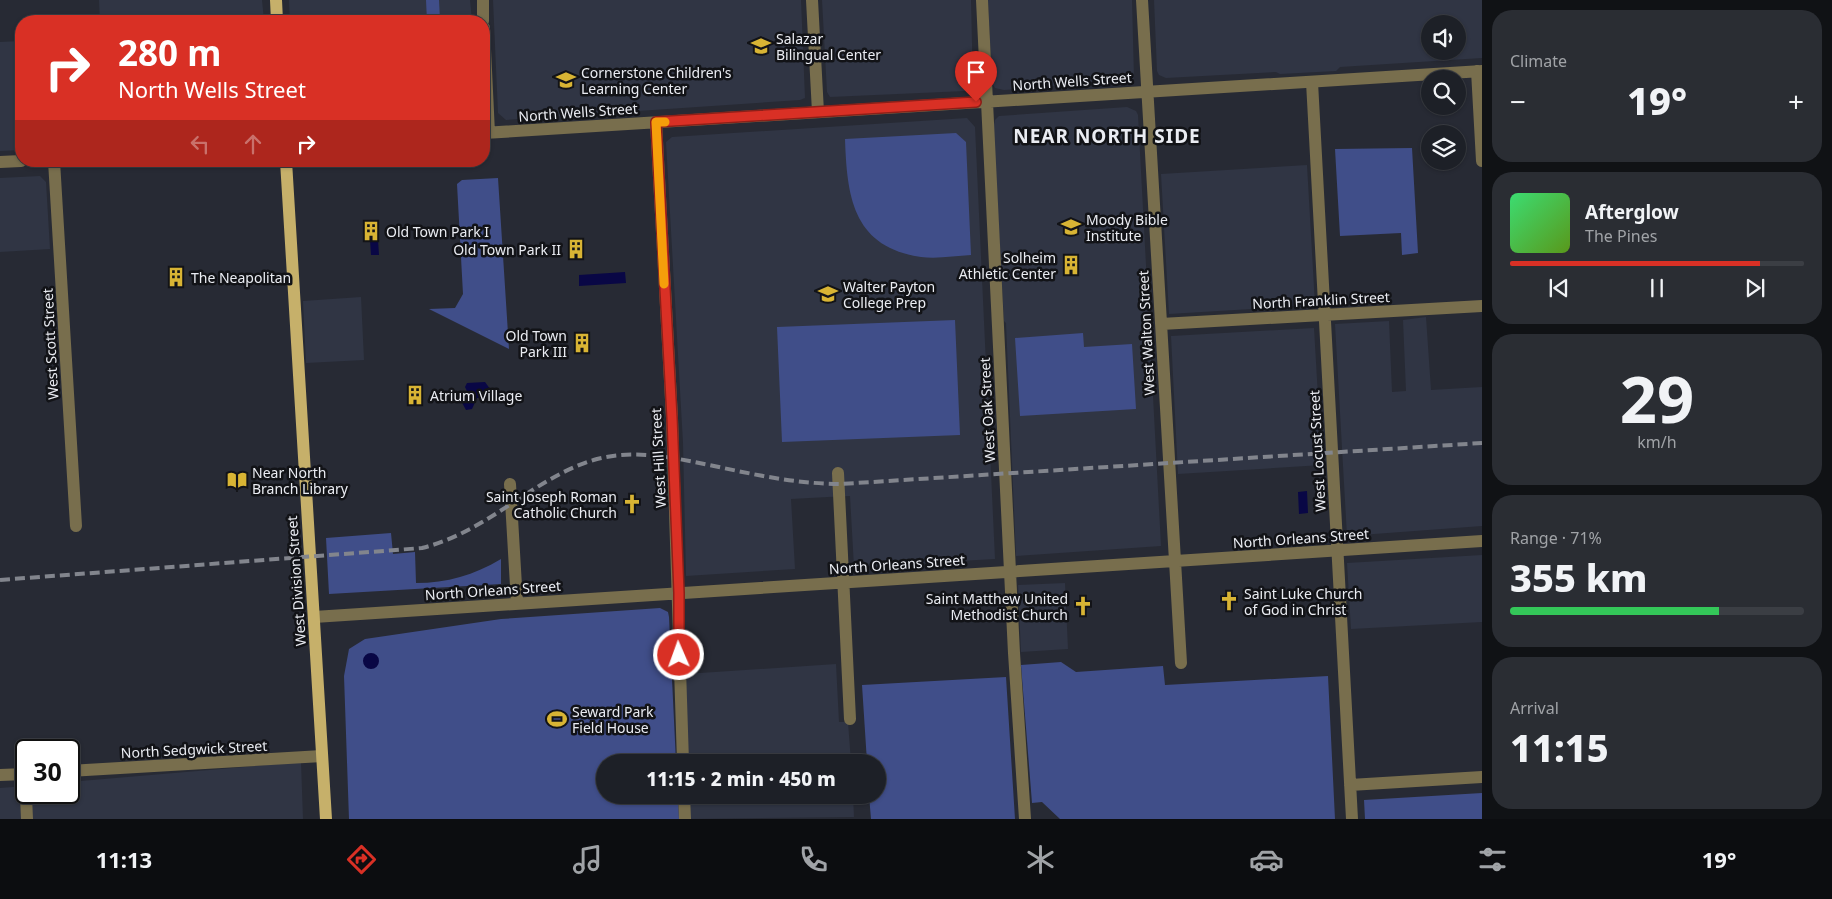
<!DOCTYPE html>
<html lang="en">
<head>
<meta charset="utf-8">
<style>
  :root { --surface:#1d2027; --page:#2a2d33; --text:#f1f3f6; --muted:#a0a3a7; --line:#3b3e44; --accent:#d93025 }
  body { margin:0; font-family:"Noto Sans",sans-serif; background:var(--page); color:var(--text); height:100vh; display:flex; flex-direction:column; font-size:19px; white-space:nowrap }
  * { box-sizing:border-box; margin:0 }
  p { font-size:16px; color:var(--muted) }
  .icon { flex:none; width:28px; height:28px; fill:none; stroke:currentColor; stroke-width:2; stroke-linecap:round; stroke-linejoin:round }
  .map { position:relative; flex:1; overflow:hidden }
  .sheet { display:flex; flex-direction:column; gap:10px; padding:10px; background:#101215; width:350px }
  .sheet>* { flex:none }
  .hud { position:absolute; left:15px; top:15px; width:475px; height:152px; border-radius:20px; box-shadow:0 1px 4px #0004,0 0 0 1px var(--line); background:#d93025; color:#fff; overflow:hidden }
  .fabs { position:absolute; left:1421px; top:15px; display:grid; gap:10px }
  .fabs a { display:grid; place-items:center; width:45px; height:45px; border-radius:50%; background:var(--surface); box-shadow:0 1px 4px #0004,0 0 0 1px var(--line); font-size:25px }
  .speed { position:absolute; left:15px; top:739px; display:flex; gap:10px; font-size:25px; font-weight:700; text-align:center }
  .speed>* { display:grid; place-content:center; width:65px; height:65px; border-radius:50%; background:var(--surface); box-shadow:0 1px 4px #0004,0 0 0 1px var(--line); line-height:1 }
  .speed .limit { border:2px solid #111; border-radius:8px; background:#fff; color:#111 }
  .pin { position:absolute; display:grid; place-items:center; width:42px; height:42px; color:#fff; margin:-51px -21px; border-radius:50% 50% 50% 0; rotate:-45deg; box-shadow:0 0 5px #0007 }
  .pin .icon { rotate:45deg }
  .me { position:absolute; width:55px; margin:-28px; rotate:358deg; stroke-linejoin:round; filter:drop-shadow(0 0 4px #0008) }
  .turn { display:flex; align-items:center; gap:18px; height:105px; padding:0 20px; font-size:22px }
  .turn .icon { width:65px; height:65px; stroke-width:2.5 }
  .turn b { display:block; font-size:35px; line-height:42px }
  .lanes { display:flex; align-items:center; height:48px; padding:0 20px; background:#0003; justify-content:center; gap:25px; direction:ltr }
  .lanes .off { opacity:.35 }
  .big { font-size:38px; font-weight:800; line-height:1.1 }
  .sheet .tile { flex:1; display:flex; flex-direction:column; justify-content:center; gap:8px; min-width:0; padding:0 18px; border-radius:20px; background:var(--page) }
  .sheet .dial { align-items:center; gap:0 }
  .dial b { font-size:65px; line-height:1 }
  .song { display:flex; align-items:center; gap:15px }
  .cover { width:60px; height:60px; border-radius:8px; background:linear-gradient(135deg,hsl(140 70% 55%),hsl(90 70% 35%)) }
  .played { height:5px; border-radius:2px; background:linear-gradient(90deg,var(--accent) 85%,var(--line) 85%) }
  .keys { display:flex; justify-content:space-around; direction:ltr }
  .heat { display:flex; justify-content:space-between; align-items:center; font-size:28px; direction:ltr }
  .charge { height:8px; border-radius:4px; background:linear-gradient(90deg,#34c759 71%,var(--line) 0) }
  .trip { position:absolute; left:596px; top:754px; width:290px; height:50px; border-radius:25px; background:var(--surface); box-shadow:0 1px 4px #0004,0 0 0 1px var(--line); font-weight:800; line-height:50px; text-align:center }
  .tabs { display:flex; height:80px; justify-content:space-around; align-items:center; background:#0c0d10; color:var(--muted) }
  .tabs .icon { width:35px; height:35px }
  .tabs .active { color:var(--accent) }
  .tabs b { font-size:22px; color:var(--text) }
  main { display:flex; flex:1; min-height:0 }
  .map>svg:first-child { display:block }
</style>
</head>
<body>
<main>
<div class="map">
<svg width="1482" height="819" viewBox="0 0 1482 819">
  <rect width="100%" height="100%" fill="#272a34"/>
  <path fill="#303544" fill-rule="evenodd" d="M99 0H262L264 21H100Z
    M289 0H470L472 21H290Z
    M493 0H801L805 98 800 100 506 120 498 113Z
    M822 0H971L973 87 965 91 830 97 827 92Z
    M988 0H1132L1134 78 1132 80 1004 90 995 88 992 83Z
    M1154 0H1482V58L1340 67 1336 71 1280 74 1276 72 1166 78 1159 75 1157 71ZM1430 24H1458V51H1430Z
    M21 41V150L0 151V42Z
    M1127 107 1136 111 1138 115 1161 546 1016 556 1006 323 1004 321 993 129 995 120 999 116Z
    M967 118 975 127 995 559 854 567 850 496 828 497 791 499 795 569 686 576 683 443 666 142 672 137Z
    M1307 165 1315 305 1169 314 1161 174Z
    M40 176 46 182 50 249 0 252V178Z
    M361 297 364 360 306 363 303 301Z
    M1426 317 1431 390 1482 387V526L1347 536 1335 324 1389 321 1392 392 1406 391 1403 320Z
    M1314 328 1322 465 1178 474 1171 336Z
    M1482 555V622L1351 629 1347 563Z
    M1065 583 1068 649 1021 652 1018 585Z
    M836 664 839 722H848L851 762H688L685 674Z
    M301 762 303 819H0V788L26 786V792H69V782Z
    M689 795H853L854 817 689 819Z"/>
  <path fill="#404e89" d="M426 0H439L440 20 427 21Z
    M956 133 966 142 971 255C955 256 937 259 921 257 853 247 847 197 845 139Z
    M1412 148 1418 253 1402 255 1401 233 1340 236 1335 149Z
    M498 178 509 349 429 309 455 308 463 294 457 184 462 180Z
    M955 320 960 435 782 442 777 327Z
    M1083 333 1084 347 1132 344 1136 409 1020 416 1015 338Z
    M391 533 393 554 415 552 416 583C447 583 474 575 501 559V584L329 594 326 538Z
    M660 608 668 612 669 617 676 762H605V795H678L679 819H349L344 676 349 649 365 639 501 619Z
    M1061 662 1076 672 1163 666 1165 685 1328 676 1335 819H1060L1042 802 1032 803 1021 665Z
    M1006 677 1015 819H871L869 795H878V762H867L862 685Z
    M736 754V762H701V757Z
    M1482 793V819H1365L1364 800Z"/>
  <path fill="#090745" d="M369 224H377L379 255H371Z
    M625 272 626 283 579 286V275Z
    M485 382 493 393 490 397 477 398 472 409 466 410 460 399 461 395 465 394 467 391 465 387 467 383Z
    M1307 491 1308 513 1299 514 1298 492Z
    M363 661a8 8 0 1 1 16 0a8 8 0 1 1-16 0Z"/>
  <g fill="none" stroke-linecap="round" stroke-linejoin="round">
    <path stroke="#786e4d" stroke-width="12" d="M483 0V21
      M812 0 818 112
      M982 0 1014 653 1025 819
      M1142 0 1181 663
      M484 28 489 133
      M1477 71 1482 161
      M1312 82 1352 819
      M656 122 672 418 683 762
      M484 133 1482 71
      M54 161 76 526
      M0 162 21 161
      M1161 324 1482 306
      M838 473 850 719
      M510 484 517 603
      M314 617 1482 541
      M69 771 322 756
      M25 774 27 819
      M0 775 26 774
      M1350 785 1482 777
      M684 795 685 819"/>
    <path stroke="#c6b06a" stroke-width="12" d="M276 0 277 21
      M286 161 326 819"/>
    <path stroke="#82858d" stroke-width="4" stroke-dasharray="10 5" stroke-linecap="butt" d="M0 580 422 548C490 531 535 476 597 459 637 449 675 458 714 466 756 475 798 484 841 484L1482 443"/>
  </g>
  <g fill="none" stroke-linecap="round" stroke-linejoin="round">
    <defs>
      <path id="route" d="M679 655V593L672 418 656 122 976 102"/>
    </defs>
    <use href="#route" stroke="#8d1f18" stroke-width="12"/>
    <use href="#route" stroke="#d93025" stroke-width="9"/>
    <path stroke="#f59e0b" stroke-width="9" d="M664 284 656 122H665"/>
  </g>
  <defs>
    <symbol id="school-bare" viewBox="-9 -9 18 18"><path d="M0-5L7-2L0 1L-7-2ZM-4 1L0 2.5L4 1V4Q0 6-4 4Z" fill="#d8b434" stroke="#121317" stroke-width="2.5" paint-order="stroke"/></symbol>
    <symbol id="university-bare" viewBox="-9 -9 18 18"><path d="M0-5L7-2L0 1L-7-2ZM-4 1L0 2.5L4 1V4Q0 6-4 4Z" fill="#d8b434" stroke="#121317" stroke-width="2.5" paint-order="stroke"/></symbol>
    <symbol id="building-bare" viewBox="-9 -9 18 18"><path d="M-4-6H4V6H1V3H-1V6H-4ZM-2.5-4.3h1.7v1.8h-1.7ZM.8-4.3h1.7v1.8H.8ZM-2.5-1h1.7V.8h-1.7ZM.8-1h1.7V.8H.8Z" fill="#d8b434" stroke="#121317" stroke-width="2.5" paint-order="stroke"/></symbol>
    <symbol id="library-bare" viewBox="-9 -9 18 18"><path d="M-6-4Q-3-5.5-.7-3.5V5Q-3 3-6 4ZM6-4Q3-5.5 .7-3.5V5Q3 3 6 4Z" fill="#d8b434" stroke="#121317" stroke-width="2.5" paint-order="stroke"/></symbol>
    <symbol id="church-bare" viewBox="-9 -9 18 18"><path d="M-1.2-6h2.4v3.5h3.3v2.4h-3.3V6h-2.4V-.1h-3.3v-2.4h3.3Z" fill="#d8b434" stroke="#121317" stroke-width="2.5" paint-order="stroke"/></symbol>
    <symbol id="stadium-bare" viewBox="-9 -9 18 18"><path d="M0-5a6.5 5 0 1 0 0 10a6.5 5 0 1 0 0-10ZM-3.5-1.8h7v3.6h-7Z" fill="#d8b434" stroke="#121317" stroke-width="2.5" paint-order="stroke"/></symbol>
  </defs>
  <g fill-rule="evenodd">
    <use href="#school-bare" x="747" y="32" width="28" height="28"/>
    <use href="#school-bare" x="552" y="66" width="28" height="28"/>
    <use href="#university-bare" x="1057" y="213" width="28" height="28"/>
    <use href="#building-bare" x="357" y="217" width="28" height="28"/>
    <use href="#building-bare" x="562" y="235" width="28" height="28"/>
    <use href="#building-bare" x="1057" y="251" width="28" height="28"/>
    <use href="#building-bare" x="162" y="263" width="28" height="28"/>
    <use href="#school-bare" x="814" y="280" width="28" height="28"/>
    <use href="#building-bare" x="568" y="329" width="28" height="28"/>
    <use href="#building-bare" x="401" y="381" width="28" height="28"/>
    <use href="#library-bare" x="223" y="466" width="28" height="28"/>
    <use href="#church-bare" x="618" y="490" width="28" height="28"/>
    <use href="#church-bare" x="1215" y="587" width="28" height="28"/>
    <use href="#church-bare" x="1069" y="592" width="28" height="28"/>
    <use href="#stadium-bare" x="543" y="705" width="28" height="28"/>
  </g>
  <g text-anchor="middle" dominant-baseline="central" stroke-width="5" stroke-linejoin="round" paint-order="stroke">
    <g font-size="14" fill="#eaecf2" stroke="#121317" text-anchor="start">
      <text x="776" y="38">Salazar<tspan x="776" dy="16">Bilingual Center</tspan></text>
      <text x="581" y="72">Cornerstone Children's<tspan x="581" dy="16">Learning Center</tspan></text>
      <text x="1086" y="219">Moody Bible<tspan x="1086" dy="16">Institute</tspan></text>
      <text x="386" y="231">Old Town Park I</text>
      <text x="561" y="249" text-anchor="end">Old Town Park II</text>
      <text x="1056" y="257" text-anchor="end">Solheim<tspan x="1056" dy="16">Athletic Center</tspan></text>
      <text x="191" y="277">The Neapolitan</text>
      <text x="843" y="286">Walter Payton<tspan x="843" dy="16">College Prep</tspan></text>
      <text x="567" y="335" text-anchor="end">Old Town<tspan x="567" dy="16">Park III</tspan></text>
      <text x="430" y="395">Atrium Village</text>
      <text x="252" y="472">Near North<tspan x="252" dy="16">Branch Library</tspan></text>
      <text x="617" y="496" text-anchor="end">Saint Joseph Roman<tspan x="617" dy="16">Catholic Church</tspan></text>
      <text x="1244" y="593">Saint Luke Church<tspan x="1244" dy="16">of God in Christ</tspan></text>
      <text x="1068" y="598" text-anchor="end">Saint Matthew United<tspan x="1068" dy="16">Methodist Church</tspan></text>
      <text x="572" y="711">Seward Park<tspan x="572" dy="16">Field House</tspan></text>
    </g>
    <g font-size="14" fill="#eaecf2" stroke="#121317">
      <text transform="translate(1072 81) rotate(-4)">North Wells Street</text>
      <text transform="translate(578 112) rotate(-4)">North Wells Street</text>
      <text transform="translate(1321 300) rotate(-3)">North Franklin Street</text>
      <text transform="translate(1146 333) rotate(-93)">West Walton Street</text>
      <text transform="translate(50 344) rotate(-93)">West Scott Street</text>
      <text transform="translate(987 410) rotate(-93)">West Oak Street</text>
      <text transform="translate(1317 451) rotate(-93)">West Locust Street</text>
      <text transform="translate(658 458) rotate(-93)">West Hill Street</text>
      <text transform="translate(1301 538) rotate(-4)">North Orleans Street</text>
      <text transform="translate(897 564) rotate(-4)">North Orleans Street</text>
      <text transform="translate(296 581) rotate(-94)">West Division Street</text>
      <text transform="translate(493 590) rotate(-4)">North Orleans Street</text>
      <text transform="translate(194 749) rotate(-3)">North Sedgwick Street</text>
    </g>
    <g font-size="19" font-weight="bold" letter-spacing="1" fill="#eaecf2" stroke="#121317">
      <text x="1107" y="136">NEAR NORTH SIDE</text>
    </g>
  </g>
</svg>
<div class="fabs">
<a><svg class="icon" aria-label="sound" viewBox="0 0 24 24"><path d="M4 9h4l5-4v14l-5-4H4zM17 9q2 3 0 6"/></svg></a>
<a><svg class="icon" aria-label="search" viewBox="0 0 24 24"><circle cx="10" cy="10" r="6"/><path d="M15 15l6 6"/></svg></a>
<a><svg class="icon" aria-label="layers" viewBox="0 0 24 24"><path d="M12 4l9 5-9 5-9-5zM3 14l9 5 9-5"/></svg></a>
</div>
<div class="speed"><div class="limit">30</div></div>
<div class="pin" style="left:976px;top:102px;background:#d93025"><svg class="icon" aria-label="arrive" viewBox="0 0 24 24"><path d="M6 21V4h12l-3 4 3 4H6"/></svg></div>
<svg class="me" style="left:679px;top:655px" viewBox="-20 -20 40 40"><circle r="17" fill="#d93025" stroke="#fff" stroke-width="3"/><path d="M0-11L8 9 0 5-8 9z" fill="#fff"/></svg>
<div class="trip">11:15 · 2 min · 450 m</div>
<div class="hud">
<div class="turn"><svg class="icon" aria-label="right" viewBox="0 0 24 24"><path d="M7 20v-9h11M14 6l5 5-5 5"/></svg><div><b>280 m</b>North Wells Street</div></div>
<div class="lanes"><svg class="icon off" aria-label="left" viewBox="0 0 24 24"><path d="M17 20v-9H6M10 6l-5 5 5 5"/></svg><svg class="icon off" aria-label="ahead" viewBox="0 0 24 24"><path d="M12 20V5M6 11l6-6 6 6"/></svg><svg class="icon" aria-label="right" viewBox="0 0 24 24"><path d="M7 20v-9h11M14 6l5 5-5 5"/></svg></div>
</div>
</div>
<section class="sheet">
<div class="tile"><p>Climate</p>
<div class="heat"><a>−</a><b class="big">19°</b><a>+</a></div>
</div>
<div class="tile">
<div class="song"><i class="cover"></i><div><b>Afterglow</b><p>The Pines</p></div></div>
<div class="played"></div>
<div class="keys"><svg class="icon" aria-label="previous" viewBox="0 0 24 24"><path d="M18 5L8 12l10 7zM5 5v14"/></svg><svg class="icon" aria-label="pause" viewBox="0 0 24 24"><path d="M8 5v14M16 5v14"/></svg><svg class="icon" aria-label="next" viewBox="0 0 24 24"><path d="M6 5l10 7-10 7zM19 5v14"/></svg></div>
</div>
<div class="tile dial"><b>29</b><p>km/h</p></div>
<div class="tile"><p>Range · 71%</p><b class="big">355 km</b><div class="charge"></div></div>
<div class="tile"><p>Arrival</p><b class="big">11:15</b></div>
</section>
</main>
<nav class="tabs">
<b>11:13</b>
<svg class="icon active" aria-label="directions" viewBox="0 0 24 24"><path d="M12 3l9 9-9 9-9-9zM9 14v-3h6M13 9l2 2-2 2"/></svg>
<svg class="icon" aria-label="music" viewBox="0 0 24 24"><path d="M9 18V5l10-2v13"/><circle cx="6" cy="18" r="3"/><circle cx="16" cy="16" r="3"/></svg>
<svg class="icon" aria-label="phone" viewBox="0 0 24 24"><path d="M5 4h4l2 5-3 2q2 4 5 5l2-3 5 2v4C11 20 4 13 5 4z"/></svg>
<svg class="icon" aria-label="climate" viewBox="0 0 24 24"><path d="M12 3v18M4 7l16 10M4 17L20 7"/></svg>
<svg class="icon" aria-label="car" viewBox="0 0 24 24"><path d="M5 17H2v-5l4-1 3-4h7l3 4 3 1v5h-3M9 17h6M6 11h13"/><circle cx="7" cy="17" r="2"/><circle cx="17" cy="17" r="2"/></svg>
<svg class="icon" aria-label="filters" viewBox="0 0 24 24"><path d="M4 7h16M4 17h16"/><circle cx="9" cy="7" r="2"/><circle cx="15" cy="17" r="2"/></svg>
<b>19°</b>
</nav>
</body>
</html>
